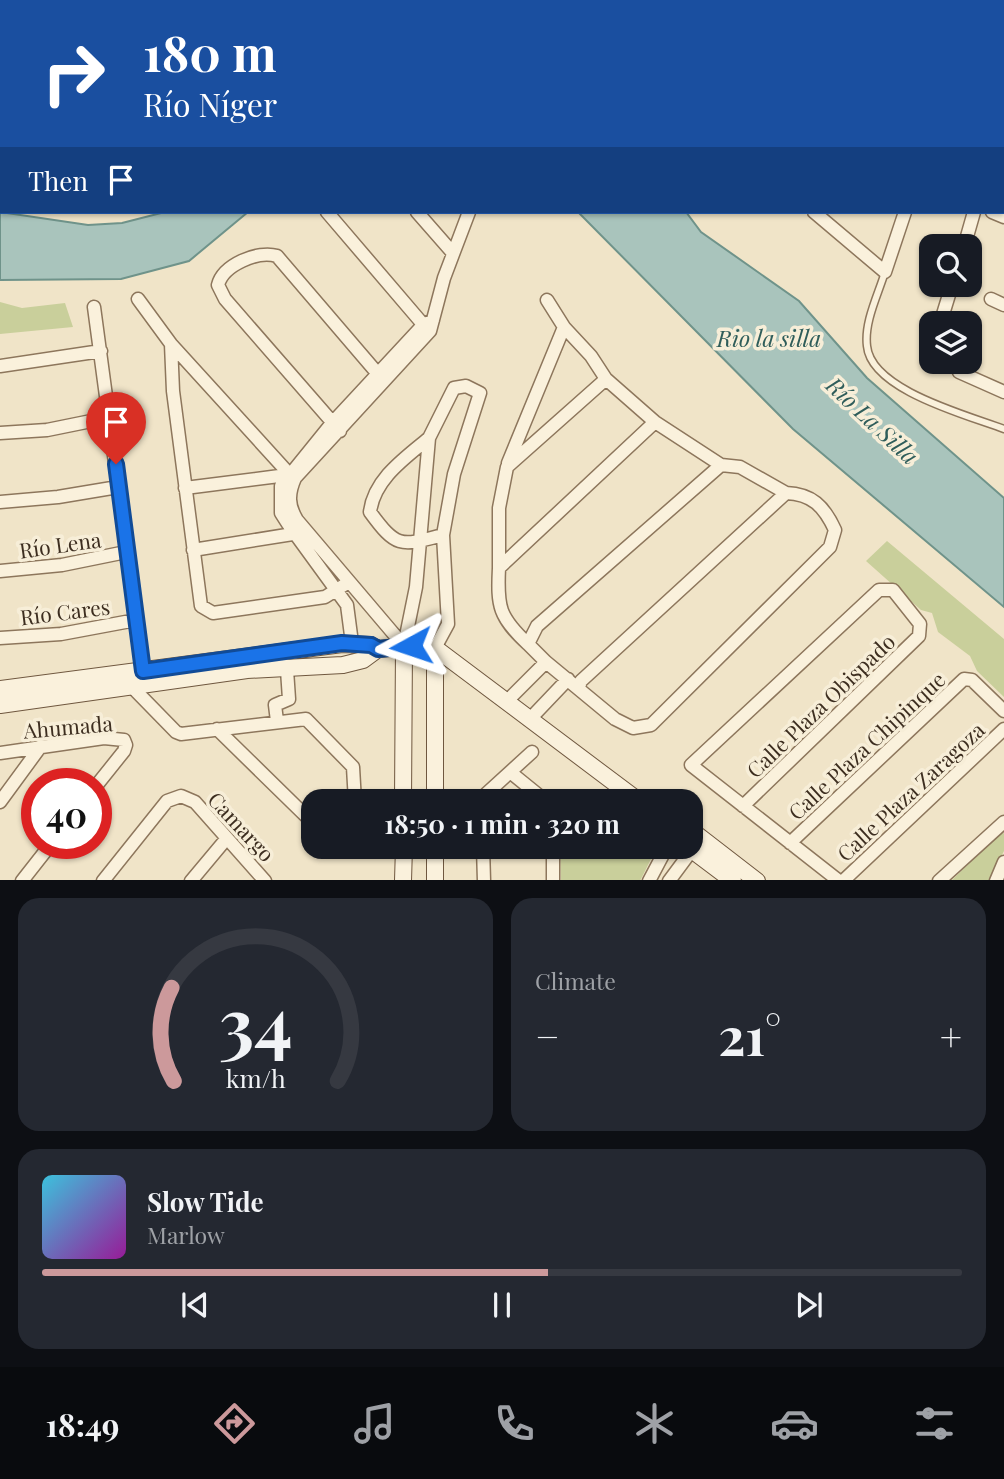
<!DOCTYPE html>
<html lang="en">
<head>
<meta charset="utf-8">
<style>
  :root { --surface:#171b24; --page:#242831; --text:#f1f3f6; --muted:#9ea1a6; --line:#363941; --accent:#cc999b }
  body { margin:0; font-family:"Playfair Display",serif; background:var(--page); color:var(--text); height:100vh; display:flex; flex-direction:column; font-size:26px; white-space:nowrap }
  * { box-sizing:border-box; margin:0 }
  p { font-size:23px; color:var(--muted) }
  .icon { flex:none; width:38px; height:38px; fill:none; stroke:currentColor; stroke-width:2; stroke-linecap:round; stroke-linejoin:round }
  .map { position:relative; height:880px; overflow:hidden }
  .sheet { display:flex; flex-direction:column; gap:18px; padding:18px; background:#0d0f14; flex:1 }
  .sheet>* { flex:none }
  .guide { position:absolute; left:0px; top:0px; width:1004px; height:214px; box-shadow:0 2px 5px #0004; background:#1a4fa0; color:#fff; overflow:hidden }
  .controls { position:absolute; left:919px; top:234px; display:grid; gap:14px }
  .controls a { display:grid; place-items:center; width:63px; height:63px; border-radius:14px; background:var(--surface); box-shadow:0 2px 5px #0004; font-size:35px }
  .speed { position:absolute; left:21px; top:768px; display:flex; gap:14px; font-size:35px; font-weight:700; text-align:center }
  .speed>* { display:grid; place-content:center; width:91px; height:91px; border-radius:50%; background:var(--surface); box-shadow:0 2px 5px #0004; line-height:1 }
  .speed .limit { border:10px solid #d22; background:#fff; color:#111 }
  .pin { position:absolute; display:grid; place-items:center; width:60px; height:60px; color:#fff; margin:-72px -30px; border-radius:50% 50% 50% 0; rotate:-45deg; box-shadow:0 0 7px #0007 }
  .pin .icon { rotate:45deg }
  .me { position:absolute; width:77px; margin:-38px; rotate:265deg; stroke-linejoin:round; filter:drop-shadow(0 0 5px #0008) }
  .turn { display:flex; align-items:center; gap:24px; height:147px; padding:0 28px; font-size:32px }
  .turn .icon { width:91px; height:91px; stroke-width:2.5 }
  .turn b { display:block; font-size:49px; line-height:60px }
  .then { display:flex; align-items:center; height:66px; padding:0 28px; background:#0003; gap:14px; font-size:26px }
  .big { font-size:52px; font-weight:700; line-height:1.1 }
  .sheet .widget { flex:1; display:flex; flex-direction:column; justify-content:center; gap:10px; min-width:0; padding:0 24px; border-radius:21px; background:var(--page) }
  .sheet .dial { align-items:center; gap:0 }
  .dial svg { height:182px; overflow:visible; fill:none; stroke:var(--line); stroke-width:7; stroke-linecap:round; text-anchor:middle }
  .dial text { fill:var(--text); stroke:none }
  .song { display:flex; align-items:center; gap:21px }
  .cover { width:84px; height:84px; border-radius:10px; background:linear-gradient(135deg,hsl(190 70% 55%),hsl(300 70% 35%)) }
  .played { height:7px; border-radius:4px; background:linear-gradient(90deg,var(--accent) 55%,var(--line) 55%) }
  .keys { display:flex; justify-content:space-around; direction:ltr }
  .heat { display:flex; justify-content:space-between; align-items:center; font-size:38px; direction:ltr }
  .sheet .tiles { flex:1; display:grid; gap:18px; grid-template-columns:1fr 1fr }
  .widget:last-child { grid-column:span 2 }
  .trip { position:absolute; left:301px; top:789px; width:402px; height:70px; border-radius:21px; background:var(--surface); box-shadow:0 2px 5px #0004; font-weight:700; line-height:70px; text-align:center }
  .tabs { display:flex; height:112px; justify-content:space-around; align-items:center; background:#090b0e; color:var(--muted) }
  .tabs .icon { width:49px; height:49px }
  .tabs .current { color:var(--accent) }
  .tabs b { font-size:32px; color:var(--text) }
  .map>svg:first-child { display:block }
</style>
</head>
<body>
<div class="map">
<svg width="1004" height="881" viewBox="0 0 1004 881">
  <rect width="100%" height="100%" fill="#f0e4c8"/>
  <path fill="#c9cf9b" d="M0 302 22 308 65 303 73 327 0 334Z
    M887 541 1004 639V697L977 671 970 656 938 632 932 613 921 610 866 561Z
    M1004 833V851L989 880 951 881 998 835Z
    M560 847H657L640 881 561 880Z"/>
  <path fill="#a9c4bc" stroke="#6f938a" stroke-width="2" d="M0 212 88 225 122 223 165 212H248L189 261 121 279 0 280Z
    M578 212H686L701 232 799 301 867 378 1004 498V607L793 429Z"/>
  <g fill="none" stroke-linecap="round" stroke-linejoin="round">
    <defs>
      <path id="lane" d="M885 272C878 295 864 322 867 346 871 390 967 415 1004 429"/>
      <path id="street" d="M28 0 32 2
        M171 0 175 2
        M508 0 511 2
        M752 0 754 2
        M786 0 788 2
        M884 0 886 2
        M44 2V0
        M251 2 252 0
        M606 2 607 0
        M623 2 624 0
        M672 2 674 0
        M901 2V0
        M973 2V0
        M0 90H2
        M327 212 427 329
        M417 212 452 252
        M814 212 885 272 905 212
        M992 212 1004 217
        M964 247 974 212
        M138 299 171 344 292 477
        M991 299 1004 305
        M547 300 564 327 591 356 606 379 655 422 721 465 740 467 786 493
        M94 307 143 671
        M940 324 952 285
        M171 344 173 391 201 606 213 613 325 597 349 582
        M955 362 959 372 1004 392
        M0 366 101 351
        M340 431 225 299 218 285C223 265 258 250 277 256L384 381
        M0 433 47 430 111 417
        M429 438C405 458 374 479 370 512 397 549 401 546 443 535
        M508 463 564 327
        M185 488 287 475
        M0 502 58 497 118 487
        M193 550 299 533
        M499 568V508L507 467 606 379
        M0 571 62 565 126 552
        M0 638 61 634 136 620
        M352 643 347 605 288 524 281 513V486L332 423 423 325 433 320
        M528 644C499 617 497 607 499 568L655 422
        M404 646 416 587 429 438 454 388 466 386 480 393 454 474 443 535 448 624 435 648
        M404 646 297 520C288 505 288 494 295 478L430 331 444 278 469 212
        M579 687 581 681 786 493C812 494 824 506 835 530L830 547 651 725 633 728 615 719 546 662 528 644 537 626 721 465
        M133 688 176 732 181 734 306 719 353 767 355 802
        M506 702 546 662
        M529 720 568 679
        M277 721 275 705 289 699 287 670
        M217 729 313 823
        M0 753 104 738 124 740 126 745 124 751 96 786
        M510 772 547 802
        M0 802 41 746
        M484 802 486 794 532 752
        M743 806 919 636 920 624 893 590H879L691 765 839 881
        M790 843 964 679 972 680 1004 711
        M483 847 484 881
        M22 881 51 844
        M103 881 167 801 181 796 195 802 265 881
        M191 881 227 838
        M553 881V847
        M649 881 667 847
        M669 881 692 850
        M843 881 1004 729
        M939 881 1004 822
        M996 881 1004 862"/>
      <path id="secondary" d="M435 648V802
        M378 649 411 646 435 648 640 802
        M0 689 342 644 371 645 378 649
        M0 705 247 670 343 665 363 660 378 649
        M403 802 404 646
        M691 830 757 881
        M688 847 733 881
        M403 881 404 847
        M435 881V847"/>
    </defs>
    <use href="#lane" stroke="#8d765c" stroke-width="9"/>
    <use href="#street" stroke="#8d765c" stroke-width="15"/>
    <use href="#secondary" stroke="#6f573f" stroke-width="18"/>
    <use href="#lane" stroke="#faf1dc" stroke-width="6"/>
    <use href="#street" stroke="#faf1dc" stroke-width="12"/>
    <use href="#secondary" stroke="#faf1dc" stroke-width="16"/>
  </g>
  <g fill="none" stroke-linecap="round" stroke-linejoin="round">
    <defs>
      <path id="route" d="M116 464 143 671 342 643 371 645 378 649 411 646"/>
    </defs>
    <use href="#route" stroke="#114b97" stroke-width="18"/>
    <use href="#route" stroke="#1a73e8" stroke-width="12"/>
  </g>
  <g text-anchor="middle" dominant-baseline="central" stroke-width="7" stroke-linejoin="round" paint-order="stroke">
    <g font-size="21" fill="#3d2e20" stroke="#f7eed8">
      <text transform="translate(60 544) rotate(-8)">Río Lena</text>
      <text transform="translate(65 611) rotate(-7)">Río Cares</text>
      <text transform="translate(820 705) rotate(-44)">Calle Plaza Obispado</text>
      <text transform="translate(68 726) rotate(-5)">Ahumada</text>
      <text transform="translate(866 745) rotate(-43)">Calle Plaza Chipinque</text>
      <text transform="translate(910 791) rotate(-43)">Calle Plaza Zaragoza</text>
      <text transform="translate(242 826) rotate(47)">Camargo</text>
    </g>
    <g font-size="23" font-style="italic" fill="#2f5d5a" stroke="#f7eed8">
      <text x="769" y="337">Rio la silla</text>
      <text transform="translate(873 420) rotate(43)">Río La Silla</text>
    </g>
  </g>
</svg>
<div class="controls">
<a><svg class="icon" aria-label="search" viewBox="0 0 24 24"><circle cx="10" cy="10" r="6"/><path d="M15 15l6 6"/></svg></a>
<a><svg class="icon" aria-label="layers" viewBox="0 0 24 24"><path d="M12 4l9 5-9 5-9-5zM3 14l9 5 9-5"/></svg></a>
</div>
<div class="speed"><div class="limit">40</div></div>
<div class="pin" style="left:116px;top:464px;background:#d93025"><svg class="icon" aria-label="arrive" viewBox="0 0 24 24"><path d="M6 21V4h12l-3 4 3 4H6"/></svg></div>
<svg class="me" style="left:411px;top:646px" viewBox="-20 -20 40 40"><path d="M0-17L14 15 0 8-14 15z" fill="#1a73e8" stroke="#fff" stroke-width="4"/></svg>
<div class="trip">18:50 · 1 min · 320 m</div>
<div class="guide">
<div class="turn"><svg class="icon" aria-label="right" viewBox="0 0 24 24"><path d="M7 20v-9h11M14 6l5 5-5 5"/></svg><div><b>180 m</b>Río Níger</div></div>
<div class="then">Then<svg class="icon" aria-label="arrive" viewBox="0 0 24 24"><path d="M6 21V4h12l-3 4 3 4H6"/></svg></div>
</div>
</div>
<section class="sheet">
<div class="tiles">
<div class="widget dial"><svg viewBox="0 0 100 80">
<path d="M14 69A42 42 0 1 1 86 69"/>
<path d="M14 69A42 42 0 0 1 13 28" stroke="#cc999b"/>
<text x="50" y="56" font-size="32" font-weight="700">34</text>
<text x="50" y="72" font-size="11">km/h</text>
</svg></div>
<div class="widget"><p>Climate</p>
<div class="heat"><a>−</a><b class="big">21°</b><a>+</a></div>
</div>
<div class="widget">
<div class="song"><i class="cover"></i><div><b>Slow Tide</b><p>Marlow</p></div></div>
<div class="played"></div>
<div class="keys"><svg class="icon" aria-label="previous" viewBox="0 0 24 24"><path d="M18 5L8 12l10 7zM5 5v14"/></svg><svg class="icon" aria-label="pause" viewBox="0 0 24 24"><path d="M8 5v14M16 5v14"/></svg><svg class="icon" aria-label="next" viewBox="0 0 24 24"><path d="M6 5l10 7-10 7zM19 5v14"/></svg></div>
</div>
</div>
</section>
<nav class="tabs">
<b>18:49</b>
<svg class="icon current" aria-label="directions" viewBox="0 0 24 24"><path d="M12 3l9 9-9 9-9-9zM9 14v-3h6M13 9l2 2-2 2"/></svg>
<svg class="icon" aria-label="music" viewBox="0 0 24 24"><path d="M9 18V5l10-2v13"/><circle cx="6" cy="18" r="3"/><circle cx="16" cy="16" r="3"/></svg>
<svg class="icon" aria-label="phone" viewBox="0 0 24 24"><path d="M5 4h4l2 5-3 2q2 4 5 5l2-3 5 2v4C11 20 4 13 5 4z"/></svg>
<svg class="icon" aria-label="climate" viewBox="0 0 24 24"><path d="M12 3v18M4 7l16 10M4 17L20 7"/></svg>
<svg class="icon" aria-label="car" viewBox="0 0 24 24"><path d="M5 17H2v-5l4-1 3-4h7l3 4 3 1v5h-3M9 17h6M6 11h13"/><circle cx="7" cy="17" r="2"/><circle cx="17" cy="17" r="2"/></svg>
<svg class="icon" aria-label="filters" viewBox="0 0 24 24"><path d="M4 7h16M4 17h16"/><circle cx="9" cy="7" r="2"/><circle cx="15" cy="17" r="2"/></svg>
</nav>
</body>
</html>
